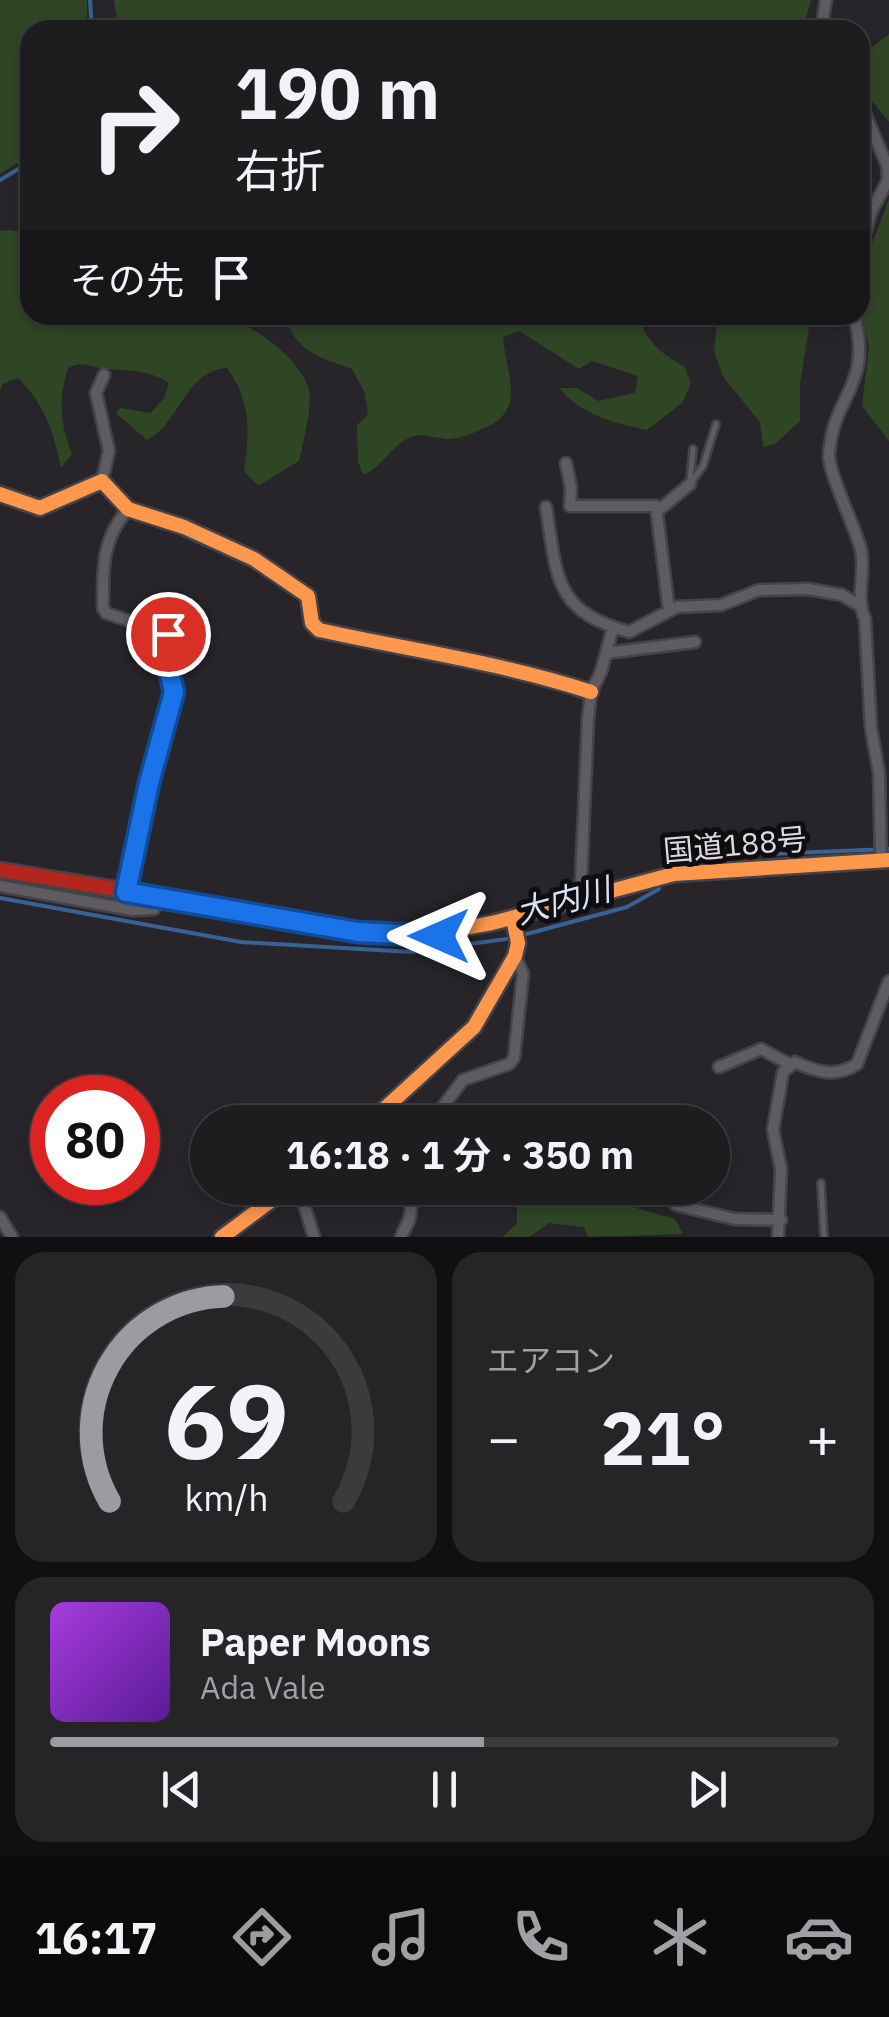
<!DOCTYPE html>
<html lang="ja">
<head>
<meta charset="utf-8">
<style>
  :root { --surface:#1d1c1f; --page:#252528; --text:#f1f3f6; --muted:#a0a1a4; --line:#3b3a3d; --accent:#9d9b9f }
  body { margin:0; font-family:"IBM Plex Sans","Noto Sans JP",sans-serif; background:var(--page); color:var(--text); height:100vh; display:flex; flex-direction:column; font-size:38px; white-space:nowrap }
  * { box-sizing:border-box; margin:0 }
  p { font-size:32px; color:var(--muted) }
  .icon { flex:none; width:55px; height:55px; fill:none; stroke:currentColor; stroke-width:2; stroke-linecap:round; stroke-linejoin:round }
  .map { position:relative; height:1237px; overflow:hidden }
  .panel { display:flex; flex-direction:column; gap:15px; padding:15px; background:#100f11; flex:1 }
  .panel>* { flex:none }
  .guide { position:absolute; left:20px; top:20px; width:850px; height:305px; border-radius:30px; box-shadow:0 5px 15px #0003,0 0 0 2px var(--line); background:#1d1c1f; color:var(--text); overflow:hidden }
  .speed { position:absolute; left:30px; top:1075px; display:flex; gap:20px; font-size:50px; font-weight:700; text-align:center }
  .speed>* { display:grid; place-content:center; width:130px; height:130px; border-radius:50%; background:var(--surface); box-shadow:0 5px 15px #0003,0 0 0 2px var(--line); line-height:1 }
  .speed .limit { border:15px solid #d22; background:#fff; color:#111 }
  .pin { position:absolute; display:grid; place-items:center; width:85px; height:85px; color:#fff; margin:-42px; border:5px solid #fff; border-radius:50%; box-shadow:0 2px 10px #0007 }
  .me { position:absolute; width:110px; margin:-55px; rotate:270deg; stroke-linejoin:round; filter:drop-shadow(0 0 8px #0008) }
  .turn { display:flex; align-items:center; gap:35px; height:210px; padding:0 50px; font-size:45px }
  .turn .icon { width:130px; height:130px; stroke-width:2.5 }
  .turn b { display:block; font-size:70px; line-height:85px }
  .then { display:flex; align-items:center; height:95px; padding:0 50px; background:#0003; gap:20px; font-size:38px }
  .big { font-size:75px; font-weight:700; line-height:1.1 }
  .panel .card { flex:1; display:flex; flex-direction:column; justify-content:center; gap:15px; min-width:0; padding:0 35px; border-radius:30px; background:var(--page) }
  .panel .dial { align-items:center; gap:0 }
  .dial svg { height:260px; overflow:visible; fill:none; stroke:var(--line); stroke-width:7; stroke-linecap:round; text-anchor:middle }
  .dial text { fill:var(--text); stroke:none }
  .song { display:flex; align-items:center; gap:30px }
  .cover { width:120px; height:120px; border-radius:15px; background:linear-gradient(135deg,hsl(280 70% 55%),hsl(270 70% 35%)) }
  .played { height:10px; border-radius:5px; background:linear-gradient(90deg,var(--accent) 55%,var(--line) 55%) }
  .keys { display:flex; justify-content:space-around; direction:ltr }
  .heat { display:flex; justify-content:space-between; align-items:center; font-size:55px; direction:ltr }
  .panel .tiles { flex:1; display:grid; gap:15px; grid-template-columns:1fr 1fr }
  .card:last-child { grid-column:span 2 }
  .trip { position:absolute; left:190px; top:1105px; width:540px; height:100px; border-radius:50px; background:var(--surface); box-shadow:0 5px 15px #0003,0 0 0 2px var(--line); font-weight:700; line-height:100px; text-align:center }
  .menu { display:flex; height:160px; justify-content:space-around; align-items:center; background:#0c0b0c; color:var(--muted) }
  .menu .icon { width:70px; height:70px }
  .menu .active { color:var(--accent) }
  .menu b { font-size:45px; color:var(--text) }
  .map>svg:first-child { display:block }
</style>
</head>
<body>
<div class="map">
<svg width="889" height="1237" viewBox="0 0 889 1237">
  <rect width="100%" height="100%" fill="#272529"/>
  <path fill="#2f4625" d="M0 0H87V30H30V155L0 174Z
    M114 0H811L803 30H119Z
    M889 34V122L860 86V56Z
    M889 199V441L862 406 869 347 860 309V275Z
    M8 230 30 233V315C90 315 155 310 213 315 246 318 296 355 308 386 314 402 303 444 299 461L258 486 244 471C250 432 251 401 227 368 184 371 181 423 147 440L116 413 120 408 151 413 164 398 169 383C147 369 130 371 106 369 90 367 83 360 68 368 58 401 60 422 72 454L61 468C54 433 44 403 18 378L3 384 0 391V231Z
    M286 315H638C645 340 661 354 684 366L691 383 682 403 647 430C614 423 581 415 559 388H577L598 401 635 393 638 376 592 361 579 369 519 331 503 337C506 377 529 411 480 430 471 434 460 438 450 439 437 439 423 432 411 437 391 445 383 467 363 475L358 461 357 425 368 415 365 393 352 369C322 358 292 351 286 315Z
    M718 315H811L800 383V421L775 444 763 447 760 422 724 378 714 352Z
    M499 1188H621L632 1207 675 1219 683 1234 588 1237 584 1227 549 1223 529 1237H502L517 1224V1206Z"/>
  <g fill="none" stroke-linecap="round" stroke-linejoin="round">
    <path stroke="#386294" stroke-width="4" d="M90 0 92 30
      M0 180 30 162
      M665 865 745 855 889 849
      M0 898 241 942 411 952 513 938
      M523 935 627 907 659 889"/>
    <defs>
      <path id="lane" d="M690 481 693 449
        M690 484 703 466 716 424
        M821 1183 824 1237"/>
      <path id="street" d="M821 30 826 0
        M860 102 887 165 888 180 872 210 860 249
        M854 315C873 388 833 393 829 455 828 472 856 529 861 550 866 573 855 596 865 619L871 728 879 773 881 861
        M566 463 571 488 570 506H656L669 611
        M102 481 109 451 96 393 104 375
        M546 507C557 576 553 611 629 632L677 607 721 605 759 590 809 589 842 595 859 605
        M659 510 690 484
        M606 653 695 642
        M0 886 133 910 154 909 157 897
        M126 892 149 783 174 691 163 649 168 634 106 613 103 608C103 569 101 540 128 509
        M584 897 581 881 588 719 591 692 601 672 613 627
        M719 1067 761 1049 789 1064
        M431 1122 463 1080 509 1064 514 1058 523 974 515 956
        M299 1188 314 1237
        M676 1205 735 1219 781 1220
        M0 1217 12 1237
        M401 1237 410 1218 413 1188
        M778 1237 781 1169 773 1130 783 1072 795 1062C816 1072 836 1078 857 1064L889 981"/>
      <path id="slow" d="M0 494 40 508 102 481 128 509 184 527 254 559 308 596 312 623 319 630C410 650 503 663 591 692
        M431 934 492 923 674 874 889 860
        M370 1122 474 1027 515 956 518 943 513 918
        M222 1237 288 1188"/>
      <path id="jam" d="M0 870 399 936 431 934"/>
    </defs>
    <use href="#lane" stroke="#454347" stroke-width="10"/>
    <use href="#street" stroke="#454347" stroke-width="15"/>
    <use href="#slow" stroke="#454347" stroke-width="19"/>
    <use href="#jam" stroke="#454347" stroke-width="19"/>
    <use href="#lane" stroke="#5e5c60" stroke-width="5"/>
    <use href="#street" stroke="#5e5c60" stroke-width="10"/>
    <use href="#slow" stroke="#ff974d" stroke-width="14"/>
    <use href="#jam" stroke="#b3261e" stroke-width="14"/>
  </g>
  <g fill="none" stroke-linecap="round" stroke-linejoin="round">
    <defs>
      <path id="route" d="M168 634 164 649 174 692 149 783 126 892 358 932 439 936"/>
    </defs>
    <use href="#route" stroke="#114b97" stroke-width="25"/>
    <use href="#route" stroke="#1a73e8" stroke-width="18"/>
  </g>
  <g text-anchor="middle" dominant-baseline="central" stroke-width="10" stroke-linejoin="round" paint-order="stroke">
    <g font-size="30" fill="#dddadf" stroke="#0f0d10">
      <text transform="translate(735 844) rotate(-5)">国道188号</text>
    </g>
    <g font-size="32" font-style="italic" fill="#d6e3f3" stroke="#0f0d10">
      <text transform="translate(563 900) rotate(-15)">大内川</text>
    </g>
  </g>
</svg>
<div class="speed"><div class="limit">80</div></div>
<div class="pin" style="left:168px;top:634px;background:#d93025"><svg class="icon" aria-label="arrive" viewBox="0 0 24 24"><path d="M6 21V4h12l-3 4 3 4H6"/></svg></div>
<svg class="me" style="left:439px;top:936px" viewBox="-20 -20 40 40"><path d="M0-17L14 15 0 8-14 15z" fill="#1a73e8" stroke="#fff" stroke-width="4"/></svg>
<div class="trip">16:18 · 1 分 · 350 m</div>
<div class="guide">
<div class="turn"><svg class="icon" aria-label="right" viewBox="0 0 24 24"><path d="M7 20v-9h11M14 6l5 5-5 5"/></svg><div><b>190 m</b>右折</div></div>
<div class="then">その先<svg class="icon" aria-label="arrive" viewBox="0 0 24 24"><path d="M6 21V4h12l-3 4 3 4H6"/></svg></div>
</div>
</div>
<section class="panel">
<div class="tiles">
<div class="card dial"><svg viewBox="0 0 100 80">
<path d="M14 69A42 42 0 1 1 86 69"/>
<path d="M14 69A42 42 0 0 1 49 6" stroke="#9d9b9f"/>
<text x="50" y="56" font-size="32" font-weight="700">69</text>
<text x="50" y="72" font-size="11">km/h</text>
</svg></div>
<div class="card"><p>エアコン</p>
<div class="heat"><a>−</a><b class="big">21°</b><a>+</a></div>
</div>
<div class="card">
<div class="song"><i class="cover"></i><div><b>Paper Moons</b><p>Ada Vale</p></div></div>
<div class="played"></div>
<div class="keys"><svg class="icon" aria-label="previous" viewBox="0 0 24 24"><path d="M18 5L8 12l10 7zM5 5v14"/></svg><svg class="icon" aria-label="pause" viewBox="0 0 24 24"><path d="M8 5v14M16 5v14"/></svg><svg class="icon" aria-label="next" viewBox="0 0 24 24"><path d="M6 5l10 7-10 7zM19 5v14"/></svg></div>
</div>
</div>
</section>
<nav class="menu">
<b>16:17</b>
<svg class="icon active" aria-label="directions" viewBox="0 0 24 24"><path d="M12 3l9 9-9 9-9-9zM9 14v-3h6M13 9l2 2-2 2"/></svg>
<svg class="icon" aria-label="music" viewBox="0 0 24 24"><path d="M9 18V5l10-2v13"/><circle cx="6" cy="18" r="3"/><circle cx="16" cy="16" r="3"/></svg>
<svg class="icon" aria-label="phone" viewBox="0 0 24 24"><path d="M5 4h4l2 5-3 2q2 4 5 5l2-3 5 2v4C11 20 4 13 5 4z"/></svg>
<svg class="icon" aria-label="climate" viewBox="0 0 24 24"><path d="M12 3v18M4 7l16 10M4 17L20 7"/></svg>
<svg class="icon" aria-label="car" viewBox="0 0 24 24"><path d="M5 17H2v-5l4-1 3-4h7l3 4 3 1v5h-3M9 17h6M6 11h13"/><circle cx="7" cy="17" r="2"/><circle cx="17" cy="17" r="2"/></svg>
</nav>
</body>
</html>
